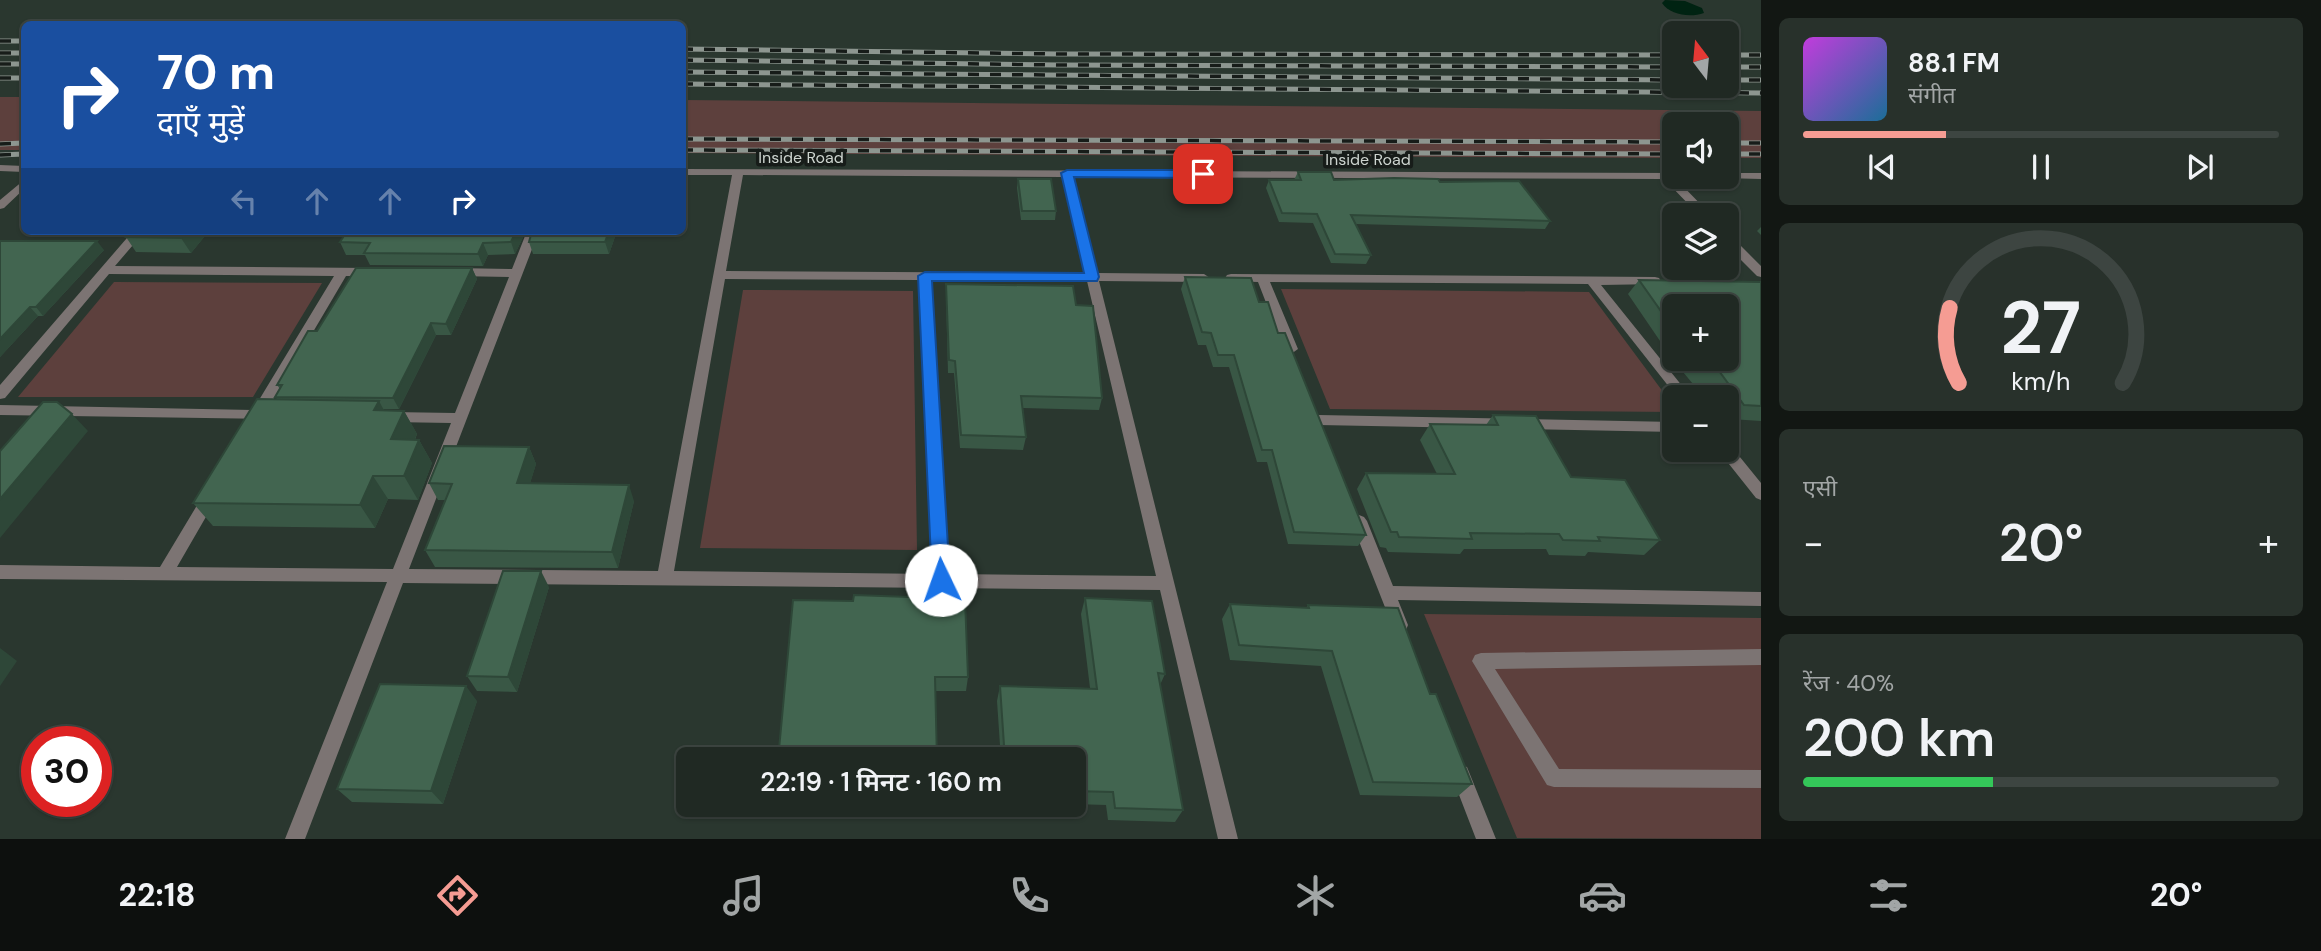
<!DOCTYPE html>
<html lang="hi">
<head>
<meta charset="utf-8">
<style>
  :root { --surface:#202923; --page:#28312b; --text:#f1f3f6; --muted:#a2a6a6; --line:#3d4541; --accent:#f59c93 }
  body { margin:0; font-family:"DM Sans","Noto Sans Devanagari",sans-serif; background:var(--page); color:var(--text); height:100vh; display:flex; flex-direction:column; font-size:26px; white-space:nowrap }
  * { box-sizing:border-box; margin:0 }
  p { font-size:23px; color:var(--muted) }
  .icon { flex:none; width:38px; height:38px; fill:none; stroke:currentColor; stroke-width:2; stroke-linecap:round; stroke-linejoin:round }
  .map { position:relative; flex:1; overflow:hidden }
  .sheet { display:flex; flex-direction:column; gap:18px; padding:18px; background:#121713; width:560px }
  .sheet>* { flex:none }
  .guide { position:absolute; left:21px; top:21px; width:665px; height:214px; border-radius:10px; box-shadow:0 2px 5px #0004,0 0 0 2px var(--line); background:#1a4fa0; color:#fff; overflow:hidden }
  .needle { width:46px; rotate:344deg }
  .controls { position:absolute; left:1662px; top:21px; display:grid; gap:14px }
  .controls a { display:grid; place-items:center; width:77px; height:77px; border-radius:10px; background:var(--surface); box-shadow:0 2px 5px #0004,0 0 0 2px var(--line); font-size:35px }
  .speed { position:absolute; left:21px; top:726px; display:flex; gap:14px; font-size:35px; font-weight:700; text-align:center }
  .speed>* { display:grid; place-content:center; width:91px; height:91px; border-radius:50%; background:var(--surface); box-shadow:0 2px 5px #0004,0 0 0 2px var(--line); line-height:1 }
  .speed .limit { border:10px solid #d22; background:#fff; color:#111 }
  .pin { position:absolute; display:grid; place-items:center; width:60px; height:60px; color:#fff; margin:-30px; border-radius:14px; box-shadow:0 4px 10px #0006 }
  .me { position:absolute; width:77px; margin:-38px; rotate:357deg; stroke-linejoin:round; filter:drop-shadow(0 0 5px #0008) }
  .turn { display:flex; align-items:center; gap:24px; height:147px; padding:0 21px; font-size:32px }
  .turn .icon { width:91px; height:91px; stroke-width:2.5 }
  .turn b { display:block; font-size:49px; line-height:60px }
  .lanes { display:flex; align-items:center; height:66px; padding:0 21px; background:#0003; justify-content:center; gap:35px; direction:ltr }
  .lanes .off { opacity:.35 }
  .big { font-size:52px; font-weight:600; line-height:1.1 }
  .sheet .widget { flex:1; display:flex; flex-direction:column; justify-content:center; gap:10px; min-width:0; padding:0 24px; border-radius:10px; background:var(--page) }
  .sheet .dial { align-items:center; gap:0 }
  .dial svg { height:182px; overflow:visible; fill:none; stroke:var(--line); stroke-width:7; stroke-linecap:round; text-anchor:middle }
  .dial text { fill:var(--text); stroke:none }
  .song { display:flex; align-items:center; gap:21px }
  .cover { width:84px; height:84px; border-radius:10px; background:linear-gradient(135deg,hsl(290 70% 55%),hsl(200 70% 35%)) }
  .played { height:7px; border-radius:4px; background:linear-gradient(90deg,var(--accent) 30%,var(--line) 30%) }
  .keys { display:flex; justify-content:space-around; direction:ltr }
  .heat { display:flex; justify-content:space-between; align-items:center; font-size:38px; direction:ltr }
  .charge { height:10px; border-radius:5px; background:linear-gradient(90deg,#34c759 40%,var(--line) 0) }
  .trip { position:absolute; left:676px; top:747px; width:410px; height:70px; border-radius:10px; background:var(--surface); box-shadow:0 2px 5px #0004,0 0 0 2px var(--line); font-weight:600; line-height:70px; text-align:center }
  .menu { display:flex; height:112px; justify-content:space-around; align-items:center; background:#0d100e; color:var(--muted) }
  .menu .icon { width:49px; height:49px }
  .menu .active { color:var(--accent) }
  .menu b { font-size:32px; color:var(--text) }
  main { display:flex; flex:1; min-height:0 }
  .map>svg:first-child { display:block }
</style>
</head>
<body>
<main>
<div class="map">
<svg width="1761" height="839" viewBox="0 0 1761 839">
  <rect width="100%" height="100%" fill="#2a372f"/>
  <path fill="#5d403d" d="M0 97H24V150H0Z
    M682 100 1761 111V158H1727V124H1675V158L683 153Z
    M114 282 322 283 253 397H18Z
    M1281 289 1589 292 1675 408V412L1330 409Z
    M743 290 913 291 917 550 700 548Z
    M1424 614 1761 618V839L1517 838Z"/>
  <path fill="#002312" d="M1665 0 1685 1 1702 8 1704 13C1690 18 1670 15 1662 3Z"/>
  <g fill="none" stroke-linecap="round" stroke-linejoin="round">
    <path fill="#7c7473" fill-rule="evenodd" d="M0 165 24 166V172L0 171Z
      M682 169 1675 173V177H1680L1676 179 1711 215H1699L1664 179 1073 177 1097 273 1204 274 1210 278 1204 282 1099 281 1238 839H1218L1160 590 403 583 305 839H285L387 582 0 579V565L160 567 205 492 210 490 215 492 218 496 177 567 393 569 451 423 391 422 384 417 391 412 455 413 509 277 455 276 449 272 455 268 512 269 527 231H539L409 569 658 571 732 175H682ZM743 175 1063 177 1085 273 726 271ZM725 279 919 280 933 574 674 571ZM931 280 1087 281 1156 576 949 574Z
      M1727 173H1761V179L1723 178 1722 177H1727Z
      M24 180V189L4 208 0 209V200Z
      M133 231H145L115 266 371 268 377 272 371 276H346L267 410 273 415 271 419 0 415V405L253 410 334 276 109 274 5 398 0 399V385Z
      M1727 235 1731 236 1761 266V277L1757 276 1727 246Z
      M1231 274 1655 277 1659 278 1661 281 1659 284 1601 285 1691 397H1677L1588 284 1270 282 1298 349 1291 354 1284 349 1258 282 1227 281 1225 278 1227 275Z
      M1319 415 1675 422V432L1319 425 1312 420Z
      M1727 445 1731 446 1761 483V500L1756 498 1721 454 1719 450H1727Z
      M1359 515 1364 517 1367 521 1393 586 1761 592V606L1398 600 1408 625 1406 630 1400 632 1394 630 1392 625 1351 521 1354 517Z
      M1761 649V665L1495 669 1559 769 1761 770V788L1554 787 1547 785 1472 661 1475 655 1481 653Z
      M1460 765 1467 767 1496 839H1476L1451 774 1453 767Z"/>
    <defs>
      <path id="rail" d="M0 41H24
        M682 49 1059 54 1675 55
        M0 53H24
        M1727 55H1761
        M682 60 1060 65 1675 67
        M0 64H24
        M1727 67H1761
        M682 72 1675 80
        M0 78H24
        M1727 80H1761
        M682 84 1761 93
        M682 139 1675 142
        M1727 143H1761
        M0 144 24 143
        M682 150 1675 154
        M1727 154H1761
        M0 155 24 154"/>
    </defs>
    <use href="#rail" stroke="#8d9690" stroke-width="5"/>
    <use href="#rail" stroke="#171c19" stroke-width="3.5" stroke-dasharray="11" stroke-linecap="butt"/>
  </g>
  <path fill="#395745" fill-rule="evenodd" d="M1298 172 1334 180 1440 182 1550 221 1545 229 1356 224 1371 255 1366 264 1331 263 1313 223 1279 222 1266 188 1269 180H1294Z
    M1018 179 1056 211 1055 220H1021L1017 188Z
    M1761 227V235L1757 231Z
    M209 231 191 253 136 252 126 237Z
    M526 231 515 254 488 255 483 266 370 265 365 255H346L340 242Z
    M532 231H617L609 254H533L529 242Z
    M0 241 104 250 43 316H38L0 357Z
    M472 268 477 279 451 335H436L399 409H383L384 410 404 411 417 434 415 440H419L432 463 418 500 388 499 375 528 213 526 193 503 277 399 275 397 280 389 277 385 317 331Z
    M1185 277 1259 302 1278 333 1366 535 1358 546 1288 544 1267 462H1257L1229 367H1213L1206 345H1198L1181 289Z
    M1639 280 1761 282V421L1730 419 1727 416V397H1715L1706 385 1693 384 1673 360 1628 294ZM1675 306 1727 359H1675Z
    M946 284 1076 305 1102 398 1099 410 1023 408 1026 437 1023 450 960 448 954 373H948L946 297Z
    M1493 415 1571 477 1660 540 1644 555 1588 552 1585 556 1549 555 1546 549H1464L1460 554 1388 552 1386 548 1380 547 1357 489 1366 473 1437 474 1420 440 1430 424 1486 425Z
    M529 447 536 464 530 483 634 501 618 568 435 567 425 550 445 500H438L429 483Z
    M549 587 517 692 477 691 467 676Z
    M1085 598 1165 674 1160 685 1183 810 1175 822 1108 820 1106 805 1073 804V760H1001L997 701 1000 686 1090 688 1081 614Z
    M853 601 968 677 966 691H936Z
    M1230 604 1306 608 1308 605 1430 694 1472 784 1457 797 1360 795 1321 666 1230 660 1222 619Z
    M477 701 443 804 352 802 337 789Z"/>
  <path fill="#2e4738" d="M186 231H209L191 253 181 238Z
    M516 231H526L515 254 511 242Z
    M609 231H617L609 254 605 242Z
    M97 241 104 250 43 316 36 307Z
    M483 243 488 255 483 266 478 254Z
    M472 268 477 279 451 335 446 324Z
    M30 307 38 316 0 357V339Z
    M431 323 436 335 399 409 393 398Z
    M379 401 392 425 374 410Z
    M404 411 417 434 404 463 391 439Z
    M72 414 88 431 0 538V499Z
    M419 440 432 463 418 500 404 476Z
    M529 447 536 464 525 500 517 483Z
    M373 476 388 499 375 528 360 505Z
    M629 485 634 501 618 568 612 552Z
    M541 571 549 587 517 692 508 677Z
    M0 648 17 661 0 686Z
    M466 686 477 701 443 804 431 791Z"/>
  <path fill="#426550" stroke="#2e4738" stroke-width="2" d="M1298 172H1331L1334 180 1394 178 1438 179 1440 182 1519 181 1550 221 1351 215 1371 255 1335 254 1317 214 1282 213 1269 180H1301Z
    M1018 179H1051L1056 211H1022Z
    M131 231H186L181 238 126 237Z
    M347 231H516L511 242 483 243 478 254 364 253 370 243 340 242Z
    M532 231H609L605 242H529Z
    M0 241H97L36 307H30L0 339Z
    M356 268H472L446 324 431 323 393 398 275 397 282 385H277L308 331H317Z
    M1185 277 1251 278 1259 302H1268L1278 333H1285L1366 535 1294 532 1272 450H1262L1234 355H1218L1211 333 1202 332Z
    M1639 280 1761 282V406L1744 405 1719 371 1706 370 1696 359H1727V306H1675V331Z
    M946 284 1073 286 1076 305 1093 306 1102 398 1021 396 1026 437 961 435 955 361 949 360Z
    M257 399 379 401 374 410 404 411 391 439 419 440 404 476H373L360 505 193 503Z
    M43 402H57L72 414 0 499V451Z
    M1493 415 1536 416 1571 477 1625 480 1660 540 1598 537 1600 541 1563 540 1559 534 1470 533 1472 539 1399 537 1397 532H1391L1366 473 1455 474 1430 424 1498 425Z
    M444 446 529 447 517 483 629 485 612 552 425 550 452 484 429 483Z
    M503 571H541L508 677 467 676Z
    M854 595 965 599 968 677H935L937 760H778L793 600 853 601Z
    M1085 598 1152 601 1165 674 1158 673 1183 810 1115 808 1113 792 1073 791V760H1005L1000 686 1097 689Z
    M1230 604 1309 608 1308 605 1398 608 1430 694H1436L1472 784 1373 782 1332 651 1239 645Z
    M380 684 466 686 431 791 337 789Z"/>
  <path fill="#1a73e8" stroke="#114b97" stroke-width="2" d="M1067 170H1203L1209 174 1203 178 1074 177 1099 277 1097 281H932L950 580 948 586 941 588 935 586 932 580 918 276 925 272 1084 273 1061 173Z"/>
  <g text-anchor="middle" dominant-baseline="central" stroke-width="7" stroke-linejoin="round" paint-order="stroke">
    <g font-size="16" fill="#cdd4cf" stroke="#171c19">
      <text x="801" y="157">Inside Road</text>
      <text x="1368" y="159">Inside Road</text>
    </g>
  </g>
</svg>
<div class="controls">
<a><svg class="needle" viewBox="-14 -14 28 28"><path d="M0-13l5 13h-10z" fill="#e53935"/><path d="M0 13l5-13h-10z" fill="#a2a6a6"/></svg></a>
<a><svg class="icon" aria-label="sound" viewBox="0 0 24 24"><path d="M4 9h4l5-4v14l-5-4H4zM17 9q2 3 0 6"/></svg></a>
<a><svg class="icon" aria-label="layers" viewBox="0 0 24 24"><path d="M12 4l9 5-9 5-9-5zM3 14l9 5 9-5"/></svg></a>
<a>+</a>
<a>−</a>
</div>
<div class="speed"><div class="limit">30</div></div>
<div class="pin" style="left:1203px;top:174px;background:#d93025"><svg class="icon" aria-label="arrive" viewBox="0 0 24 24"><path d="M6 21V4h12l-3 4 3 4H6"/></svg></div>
<svg class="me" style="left:941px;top:580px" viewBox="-20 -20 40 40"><circle r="19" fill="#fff"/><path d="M0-13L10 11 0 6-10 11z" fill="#1a73e8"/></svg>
<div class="trip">22:19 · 1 मिनट · 160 m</div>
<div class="guide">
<div class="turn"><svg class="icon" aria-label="right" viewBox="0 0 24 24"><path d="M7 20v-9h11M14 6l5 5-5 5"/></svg><div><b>70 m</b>दाएँ मुड़ें</div></div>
<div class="lanes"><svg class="icon off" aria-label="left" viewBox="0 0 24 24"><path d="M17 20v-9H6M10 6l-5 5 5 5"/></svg><svg class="icon off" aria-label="ahead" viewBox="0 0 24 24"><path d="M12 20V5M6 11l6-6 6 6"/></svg><svg class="icon off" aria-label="ahead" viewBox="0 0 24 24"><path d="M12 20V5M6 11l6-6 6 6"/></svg><svg class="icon" aria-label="right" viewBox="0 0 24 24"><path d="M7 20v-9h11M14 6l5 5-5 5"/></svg></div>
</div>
</div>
<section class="sheet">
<div class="widget">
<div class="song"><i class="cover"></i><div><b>88.1 FM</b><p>संगीत</p></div></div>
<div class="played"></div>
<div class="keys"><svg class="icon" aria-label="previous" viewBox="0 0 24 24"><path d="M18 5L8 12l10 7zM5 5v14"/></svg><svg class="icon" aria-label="pause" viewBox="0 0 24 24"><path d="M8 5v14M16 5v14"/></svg><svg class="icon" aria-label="next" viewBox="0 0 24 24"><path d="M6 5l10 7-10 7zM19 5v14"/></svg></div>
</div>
<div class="widget dial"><svg viewBox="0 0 100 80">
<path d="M14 69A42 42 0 1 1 86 69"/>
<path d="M14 69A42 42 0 0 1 10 36" stroke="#f59c93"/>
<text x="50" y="56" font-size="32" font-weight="700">27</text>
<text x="50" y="72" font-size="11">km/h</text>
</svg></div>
<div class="widget"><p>एसी</p>
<div class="heat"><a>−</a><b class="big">20°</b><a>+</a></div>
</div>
<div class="widget"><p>रेंज · 40%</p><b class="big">200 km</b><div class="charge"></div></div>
</section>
</main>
<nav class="menu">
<b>22:18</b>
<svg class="icon active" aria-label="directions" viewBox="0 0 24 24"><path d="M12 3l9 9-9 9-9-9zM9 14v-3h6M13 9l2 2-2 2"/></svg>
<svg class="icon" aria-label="music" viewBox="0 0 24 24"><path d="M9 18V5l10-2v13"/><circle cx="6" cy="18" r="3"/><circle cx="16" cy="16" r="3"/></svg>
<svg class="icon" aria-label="phone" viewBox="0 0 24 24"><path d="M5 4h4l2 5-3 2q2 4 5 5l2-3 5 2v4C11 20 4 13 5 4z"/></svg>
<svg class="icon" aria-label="climate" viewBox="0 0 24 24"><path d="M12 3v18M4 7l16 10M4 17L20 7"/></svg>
<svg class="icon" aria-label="car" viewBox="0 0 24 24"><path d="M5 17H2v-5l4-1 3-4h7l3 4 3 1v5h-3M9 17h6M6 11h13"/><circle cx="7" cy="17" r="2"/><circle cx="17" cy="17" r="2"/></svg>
<svg class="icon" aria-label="filters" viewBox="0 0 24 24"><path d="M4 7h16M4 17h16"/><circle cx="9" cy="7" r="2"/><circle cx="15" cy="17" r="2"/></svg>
<b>20°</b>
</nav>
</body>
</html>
